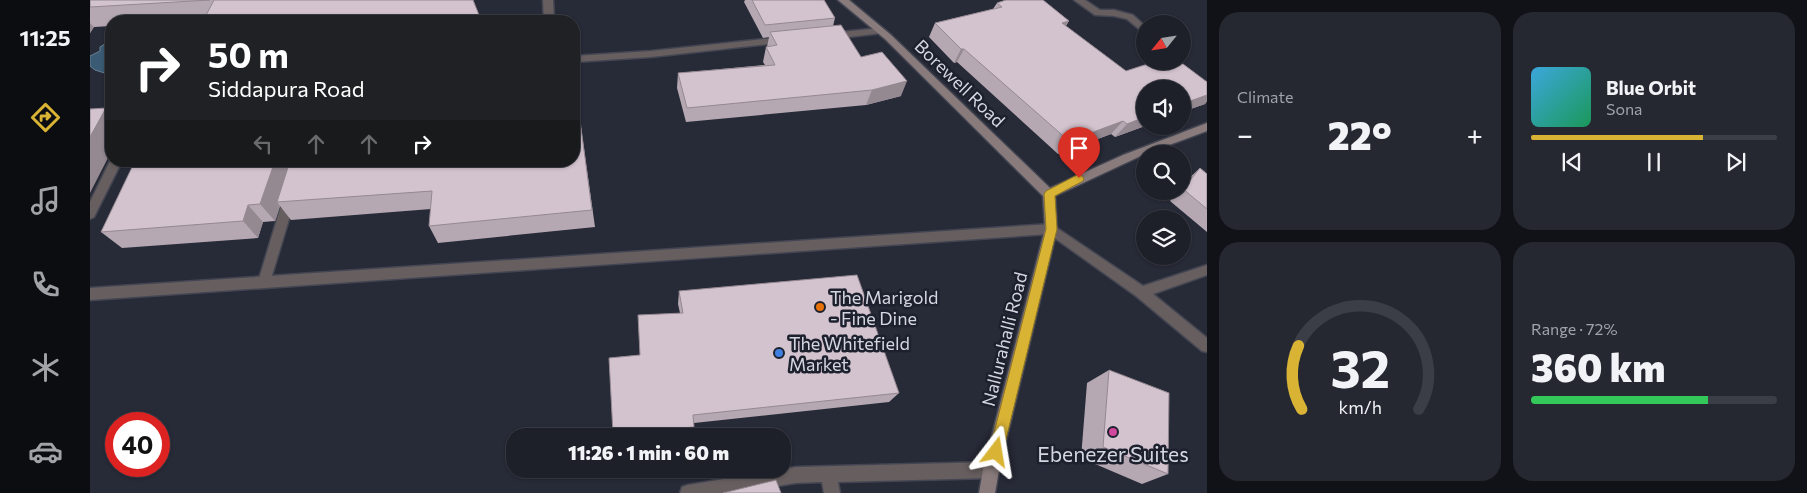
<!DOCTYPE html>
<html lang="en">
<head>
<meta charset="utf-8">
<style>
  :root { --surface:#1d2029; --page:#252831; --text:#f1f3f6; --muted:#a0a3a8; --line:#3b3e46; --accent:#d9b334 }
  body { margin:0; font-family:Commissioner,sans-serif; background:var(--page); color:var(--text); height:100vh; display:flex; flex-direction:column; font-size:19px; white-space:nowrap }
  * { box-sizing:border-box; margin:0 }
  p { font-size:16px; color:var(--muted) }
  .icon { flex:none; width:28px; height:28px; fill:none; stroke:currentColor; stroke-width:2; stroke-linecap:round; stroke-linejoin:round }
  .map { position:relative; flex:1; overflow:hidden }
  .sheet { display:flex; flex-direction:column; gap:12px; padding:12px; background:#101217; width:600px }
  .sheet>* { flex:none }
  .banner { position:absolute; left:15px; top:15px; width:475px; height:152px; border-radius:20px; box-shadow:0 1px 4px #0004,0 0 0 1px var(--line); background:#202124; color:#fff; overflow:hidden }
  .needle { width:32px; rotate:240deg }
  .tools { position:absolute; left:1046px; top:15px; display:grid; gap:10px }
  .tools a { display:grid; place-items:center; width:55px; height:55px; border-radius:50%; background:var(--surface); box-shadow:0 1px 4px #0004,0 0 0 1px var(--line); font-size:25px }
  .speed { position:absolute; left:15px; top:412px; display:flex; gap:10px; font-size:25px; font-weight:700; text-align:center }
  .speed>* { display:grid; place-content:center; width:65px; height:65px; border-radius:50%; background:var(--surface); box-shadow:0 1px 4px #0004,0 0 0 1px var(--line); line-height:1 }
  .speed .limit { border:8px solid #d22; background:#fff; color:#111 }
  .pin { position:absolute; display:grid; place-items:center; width:42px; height:42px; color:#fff; margin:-51px -21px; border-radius:50% 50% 50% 0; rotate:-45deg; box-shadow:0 0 5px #0007 }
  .pin .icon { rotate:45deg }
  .me { position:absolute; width:55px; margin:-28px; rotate:14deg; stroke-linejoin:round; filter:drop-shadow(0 0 4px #0008) }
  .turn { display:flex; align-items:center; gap:18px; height:105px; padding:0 20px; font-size:22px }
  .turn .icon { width:65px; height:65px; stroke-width:2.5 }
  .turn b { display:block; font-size:35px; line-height:42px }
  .lanes { display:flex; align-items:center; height:48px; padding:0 20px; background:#0003; justify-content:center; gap:25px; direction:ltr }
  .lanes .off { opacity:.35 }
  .big { font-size:38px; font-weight:800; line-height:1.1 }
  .sheet .card { flex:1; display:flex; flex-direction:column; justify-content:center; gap:8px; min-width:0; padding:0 18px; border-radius:20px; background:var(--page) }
  .sheet .dial { align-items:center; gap:0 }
  .dial svg { height:130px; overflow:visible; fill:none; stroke:var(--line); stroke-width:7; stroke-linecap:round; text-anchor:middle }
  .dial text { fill:var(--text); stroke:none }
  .song { display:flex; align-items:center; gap:15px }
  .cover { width:60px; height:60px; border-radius:8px; background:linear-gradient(135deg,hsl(200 70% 55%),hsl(150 70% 35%)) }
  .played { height:5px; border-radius:2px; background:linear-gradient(90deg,var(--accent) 70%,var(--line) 70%) }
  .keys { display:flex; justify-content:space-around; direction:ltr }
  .heat { display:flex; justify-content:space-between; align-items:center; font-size:28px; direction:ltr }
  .charge { height:8px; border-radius:4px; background:linear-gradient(90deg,#34c759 72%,var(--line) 0) }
  .sheet .tiles { flex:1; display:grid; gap:12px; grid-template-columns:repeat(2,1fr) }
  .trip { position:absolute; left:416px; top:428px; width:285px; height:50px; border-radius:20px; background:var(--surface); box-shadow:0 1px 4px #0004,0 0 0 1px var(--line); font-weight:800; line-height:50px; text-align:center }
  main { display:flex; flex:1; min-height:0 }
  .dock { display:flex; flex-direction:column; width:90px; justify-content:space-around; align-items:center; background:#0c0d10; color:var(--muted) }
  .dock .icon { width:35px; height:35px }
  .dock .on { color:var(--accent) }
  .dock b { font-size:22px; color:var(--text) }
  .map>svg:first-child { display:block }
</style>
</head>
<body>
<main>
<nav class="dock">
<b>11:25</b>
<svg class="icon on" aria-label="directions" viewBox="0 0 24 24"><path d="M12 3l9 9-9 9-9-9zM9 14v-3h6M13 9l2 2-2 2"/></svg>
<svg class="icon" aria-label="music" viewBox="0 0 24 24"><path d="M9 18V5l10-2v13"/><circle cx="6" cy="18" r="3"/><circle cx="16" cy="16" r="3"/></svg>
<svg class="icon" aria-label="phone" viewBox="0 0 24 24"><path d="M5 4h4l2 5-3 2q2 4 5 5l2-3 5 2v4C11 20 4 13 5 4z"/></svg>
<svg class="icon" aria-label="climate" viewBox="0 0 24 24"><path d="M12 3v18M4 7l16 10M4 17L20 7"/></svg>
<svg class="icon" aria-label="car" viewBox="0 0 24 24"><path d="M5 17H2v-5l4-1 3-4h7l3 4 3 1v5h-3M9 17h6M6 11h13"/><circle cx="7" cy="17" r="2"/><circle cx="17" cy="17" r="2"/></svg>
</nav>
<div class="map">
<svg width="1117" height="493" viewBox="0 0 1117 493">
  <rect width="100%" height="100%" fill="#272a37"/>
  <path fill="#3a5b73" stroke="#688094" d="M21 40V75L5 70 0 66V56L10 51V47Z"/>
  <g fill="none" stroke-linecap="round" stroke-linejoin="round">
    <defs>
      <path id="lane" d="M21 159V161H32L4 217 0 219V202Z
        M200 191 204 193 206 196 180 282 179 286 174 288 169 286 168 282 194 196 196 193Z"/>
      <path id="street" d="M453 0H463L464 21H454Z
        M984 0H995L1010 10H1024L1043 15 1055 26V34L1037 19 1024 16 1005 15Z
        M790 28 793 29V33L741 39 736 36 741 33Z
        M693 37 698 40 696 42 561 57 484 62V56L561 51Z
        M961 224 1053 286 1117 265V275L1063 294 1117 338V352L1112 351 1046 296 959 234 0 300V288Z
        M901 462 907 464 909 470 907 476 901 478 748 482 750 493H734L732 482 706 483 645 493H590L592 487 598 485 706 467Z"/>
      <path id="secondary" d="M748 0H759L801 35 960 188 1033 155 1117 123V131L1055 154 965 196 967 229 909 470 905 493H889L893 470 955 229 953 196 795 39Z"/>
    </defs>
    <use href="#lane" stroke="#434652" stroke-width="3"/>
    <use href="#street" stroke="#434652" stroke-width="3"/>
    <use href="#secondary" stroke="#434652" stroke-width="3"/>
    <use href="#lane" fill="#675e5f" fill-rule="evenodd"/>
    <use href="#street" fill="#675e5f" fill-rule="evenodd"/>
    <use href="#secondary" fill="#897b7c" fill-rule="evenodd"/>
  </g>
  <path fill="#b5a8b2" d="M0 0H383L391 21H113L114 20 100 21H21V26L4 27 0 33Z
    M655 0H734L745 18 743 26 771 57 811 96 776 105 596 122 587 88 588 73 675 65 673 62 676 47H677L679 37 673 38 654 2Z
    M916 0H953L979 21 976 26 1036 71 1067 61H1089L1117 82V101L1115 104 1092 112V89H1055V126L1025 137 1021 134 968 154 867 62 864 63 839 37 845 23 903 9 907 3Z
    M489 113 505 227 348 243 339 226 341 209 201 220 190 206 185 221 173 222 168 238 32 248 11 232 45 161H484Z
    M1110 168 1117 174V232L1080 201 1088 191H1092V185L1097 180Z
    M589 291 809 393 799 402 604 423V427L602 435 592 436H524L519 358 550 355 590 313 588 304Z
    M1019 370 1078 474 1052 484 991 458 997 383Z"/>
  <path fill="#948891" d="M979 21 970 34 972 23Z
    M0 23 4 27 0 33Z
    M871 49H874L867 62 864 63Z
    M817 81 811 96 776 105 782 90Z
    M1117 95V101L1115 104 1092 112V104Z
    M16 108 21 113V152L0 193V137Z
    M1055 117V126L1025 137 1037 124Z
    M1033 121 1021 134 968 154 979 141Z
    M185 161H204L187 202 190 206 185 221 170 204Z
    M158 205 173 222 168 238 153 221Z"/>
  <path fill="#d3c3cf" stroke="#948891" d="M0 0H120L0 7Z
    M124 0H383L391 20 384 21H113Z
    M662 0H734L745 18 675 25Z
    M916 0H953L979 21 972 23 1036 71 1067 61H1089L1117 82V95L1092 104V89H1055V117L1037 124 1033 121 979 141 874 49H871L845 23 912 7 907 3Z
    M751 25 771 57 792 52 817 81 782 90 597 108 588 73 685 65 676 47 687 45 680 32Z
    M16 108 0 137V109Z
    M489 113 502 210 339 226 342 191 187 202 200 161H484V114Z
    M45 161H185L170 204 158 205 153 221 11 232Z
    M1110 168 1117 174V209L1093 189Z
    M767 275 809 393 603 415 604 427 523 434 519 358 550 355 548 315 593 313 589 291Z
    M1019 370 1079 393 1078 474 1013 447Z
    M686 480 691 493H633Z"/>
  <path fill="#d9b334" stroke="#8d7422" d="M989 174 994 178 993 181 965 196 967 229 913 452 911 456 906 458 901 456 899 452 956 229 954 194 956 191Z"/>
  <circle fill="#e8710a" stroke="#1d202d" stroke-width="2" cx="730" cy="307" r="5"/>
  <circle fill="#3f7fe0" stroke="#1d202d" stroke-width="2" cx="689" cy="353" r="5"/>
  <circle fill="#d1479c" stroke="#1d202d" stroke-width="2" cx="1023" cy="432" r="5"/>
  <g text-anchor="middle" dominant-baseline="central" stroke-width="5" stroke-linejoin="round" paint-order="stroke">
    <g font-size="18" fill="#d4d7e0" stroke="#1d202d">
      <text transform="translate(870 83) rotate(44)">Borewell Road</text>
      <text transform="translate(914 339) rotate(-76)">Nallurahalli Road</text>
    </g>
    <g font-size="18" fill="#d4d7e0" stroke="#1d202d" text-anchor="start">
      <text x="740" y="297">The Marigold<tspan x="740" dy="21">- Fine Dine</tspan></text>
      <text x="699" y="343">The Whitefield<tspan x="699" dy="21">Market</tspan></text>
    </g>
    <g font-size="21" fill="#d4d7e0" stroke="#1d202d">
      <text x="1023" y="453">Ebenezer Suites</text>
    </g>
  </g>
</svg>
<div class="tools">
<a><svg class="needle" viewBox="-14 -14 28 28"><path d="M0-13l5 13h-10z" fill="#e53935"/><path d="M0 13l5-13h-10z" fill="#a0a3a8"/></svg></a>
<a><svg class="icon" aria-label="sound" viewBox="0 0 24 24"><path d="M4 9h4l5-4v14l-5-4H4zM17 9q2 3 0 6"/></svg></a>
<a><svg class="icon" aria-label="search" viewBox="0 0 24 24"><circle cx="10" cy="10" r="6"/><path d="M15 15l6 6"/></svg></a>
<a><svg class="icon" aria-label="layers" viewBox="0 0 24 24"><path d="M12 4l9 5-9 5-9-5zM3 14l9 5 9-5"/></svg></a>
</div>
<div class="speed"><div class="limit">40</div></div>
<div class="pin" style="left:989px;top:178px;background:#d93025"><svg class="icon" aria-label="arrive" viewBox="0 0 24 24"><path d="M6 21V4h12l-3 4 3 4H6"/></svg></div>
<svg class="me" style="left:906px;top:452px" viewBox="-20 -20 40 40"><path d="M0-17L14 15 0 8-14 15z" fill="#d9b334" stroke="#fff" stroke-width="4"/></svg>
<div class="trip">11:26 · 1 min · 60 m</div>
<div class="banner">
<div class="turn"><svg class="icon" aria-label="right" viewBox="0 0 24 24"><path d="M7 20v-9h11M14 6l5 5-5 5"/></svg><div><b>50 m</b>Siddapura Road</div></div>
<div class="lanes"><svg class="icon off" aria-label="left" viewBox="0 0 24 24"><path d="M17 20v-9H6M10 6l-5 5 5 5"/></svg><svg class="icon off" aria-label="ahead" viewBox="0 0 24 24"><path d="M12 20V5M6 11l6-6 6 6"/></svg><svg class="icon off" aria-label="ahead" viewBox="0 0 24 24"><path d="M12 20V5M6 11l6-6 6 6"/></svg><svg class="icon" aria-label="right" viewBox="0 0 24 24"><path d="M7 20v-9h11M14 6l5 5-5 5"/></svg></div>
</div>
</div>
<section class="sheet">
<div class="tiles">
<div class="card"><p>Climate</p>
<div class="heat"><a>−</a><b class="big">22°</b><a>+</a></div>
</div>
<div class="card">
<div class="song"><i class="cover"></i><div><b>Blue Orbit</b><p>Sona</p></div></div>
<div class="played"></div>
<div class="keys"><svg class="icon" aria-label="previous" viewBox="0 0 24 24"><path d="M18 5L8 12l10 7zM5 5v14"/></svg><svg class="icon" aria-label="pause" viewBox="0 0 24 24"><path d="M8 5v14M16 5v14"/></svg><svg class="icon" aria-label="next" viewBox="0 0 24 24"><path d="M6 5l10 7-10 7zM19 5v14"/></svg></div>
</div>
<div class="card dial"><svg viewBox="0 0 100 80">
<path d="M14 69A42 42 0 1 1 86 69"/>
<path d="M14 69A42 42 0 0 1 12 30" stroke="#d9b334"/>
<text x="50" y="56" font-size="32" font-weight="700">32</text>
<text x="50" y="72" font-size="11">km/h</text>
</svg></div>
<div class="card"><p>Range · 72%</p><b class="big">360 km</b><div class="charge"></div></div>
</div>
</section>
</main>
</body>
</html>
